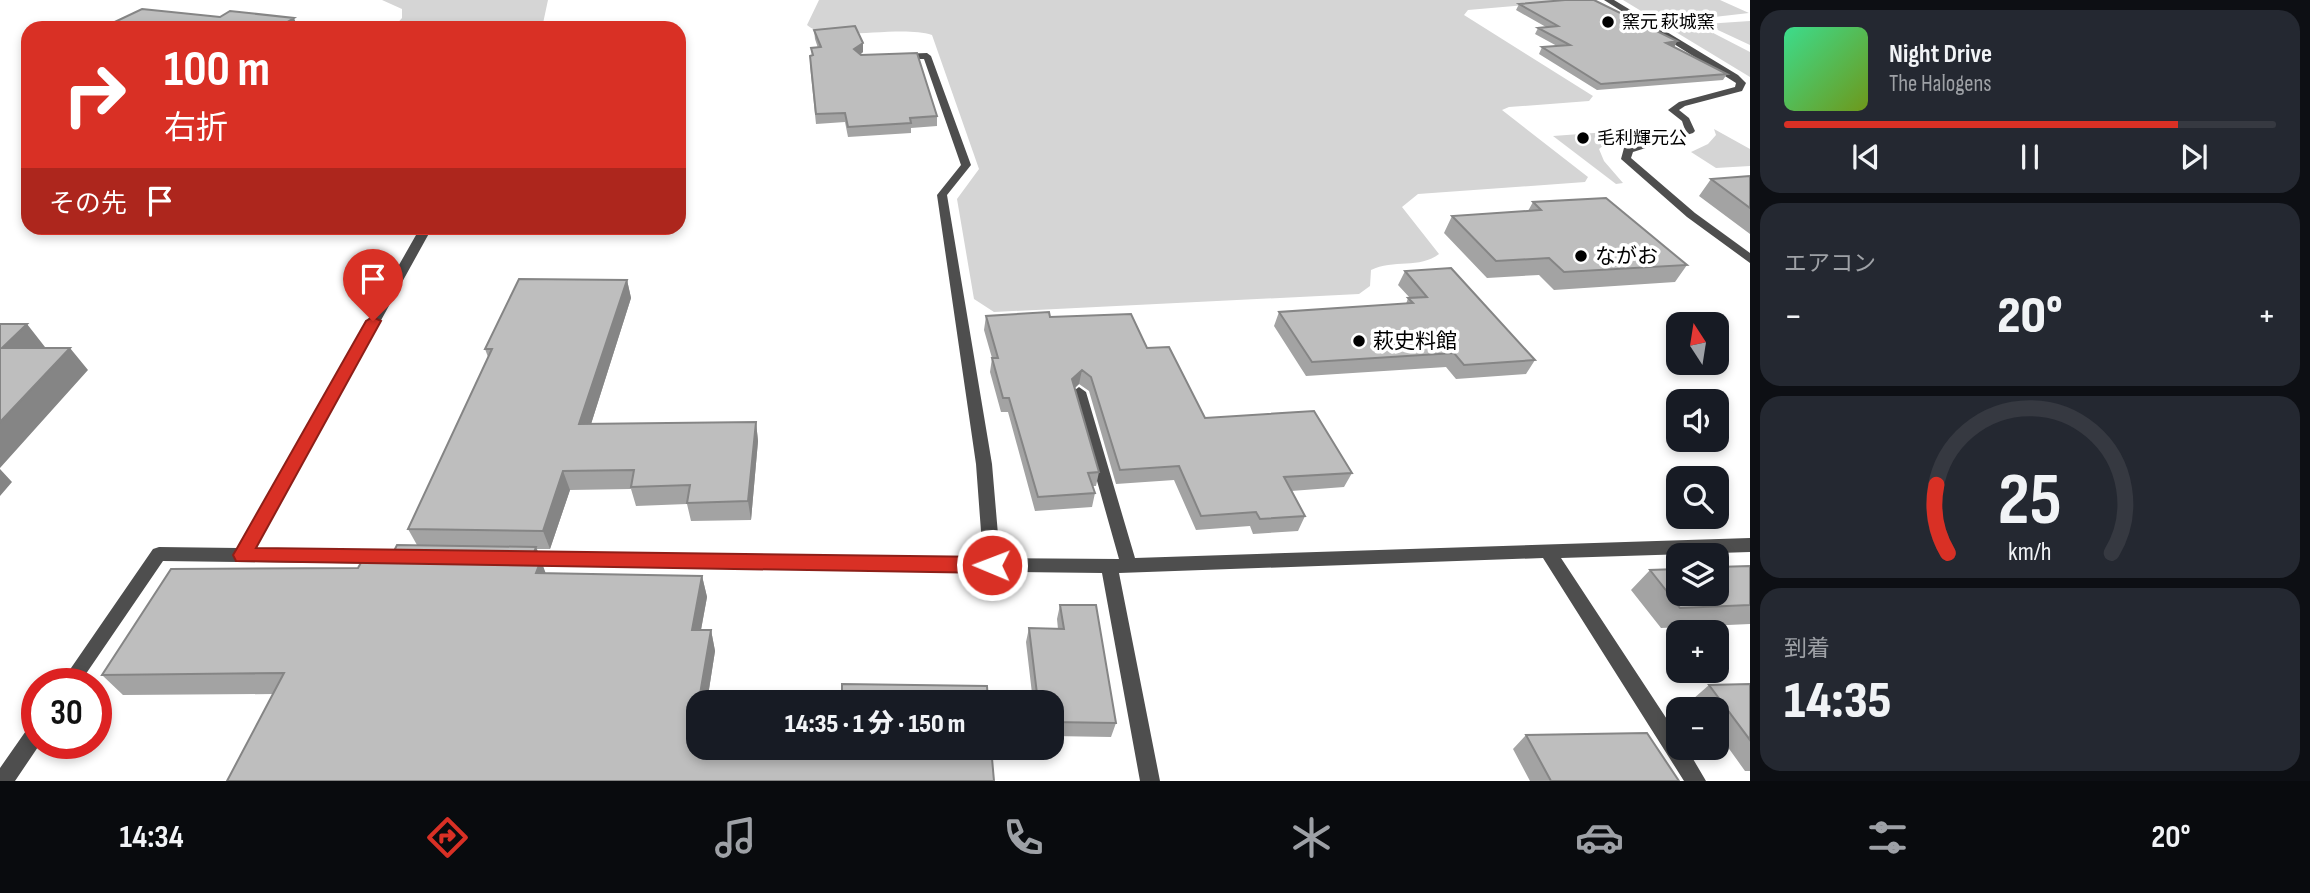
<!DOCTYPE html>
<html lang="ja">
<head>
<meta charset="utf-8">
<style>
  :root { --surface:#171b24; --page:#242831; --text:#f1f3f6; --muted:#9ea1a6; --line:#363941; --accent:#d93025 }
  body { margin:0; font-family:"Sofia Sans Condensed","Noto Sans JP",sans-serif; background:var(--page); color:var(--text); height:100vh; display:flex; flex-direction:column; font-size:26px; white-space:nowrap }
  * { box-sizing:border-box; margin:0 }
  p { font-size:23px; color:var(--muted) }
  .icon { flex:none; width:38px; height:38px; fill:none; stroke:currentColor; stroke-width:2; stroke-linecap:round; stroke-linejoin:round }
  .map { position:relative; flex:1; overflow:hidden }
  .drawer { display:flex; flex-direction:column; gap:10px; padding:10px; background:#0d0f14; width:560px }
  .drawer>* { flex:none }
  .banner { position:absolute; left:21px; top:21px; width:665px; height:214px; border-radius:21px; box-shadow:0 4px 10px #0003; background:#d93025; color:#fff; overflow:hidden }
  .needle { width:46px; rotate:348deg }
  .fabs { position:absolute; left:1666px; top:312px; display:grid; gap:14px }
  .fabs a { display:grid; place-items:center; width:63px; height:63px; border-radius:14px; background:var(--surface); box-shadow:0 4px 10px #0003; font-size:35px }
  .speed { position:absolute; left:21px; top:668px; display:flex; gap:14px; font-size:35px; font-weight:700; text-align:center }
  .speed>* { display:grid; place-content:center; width:91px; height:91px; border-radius:50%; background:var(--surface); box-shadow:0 4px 10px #0003; line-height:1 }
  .speed .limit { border:10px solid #d22; background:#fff; color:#111 }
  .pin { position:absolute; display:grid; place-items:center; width:60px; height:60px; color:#fff; margin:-72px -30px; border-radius:50% 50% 50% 0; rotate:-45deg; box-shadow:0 0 7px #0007 }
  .pin .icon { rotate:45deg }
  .me { position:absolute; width:77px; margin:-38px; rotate:271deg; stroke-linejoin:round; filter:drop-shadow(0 0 5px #0008) }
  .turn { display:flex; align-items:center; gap:24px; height:147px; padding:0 28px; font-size:32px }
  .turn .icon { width:91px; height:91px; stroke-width:2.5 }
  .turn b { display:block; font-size:49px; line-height:60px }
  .then { display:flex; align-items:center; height:66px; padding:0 28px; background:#0003; gap:14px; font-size:26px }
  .big { font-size:52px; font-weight:800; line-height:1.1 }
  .drawer .widget { flex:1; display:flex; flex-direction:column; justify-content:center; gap:10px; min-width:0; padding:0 24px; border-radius:21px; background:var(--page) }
  .drawer .dial { align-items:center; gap:0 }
  .dial svg { height:182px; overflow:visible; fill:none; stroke:var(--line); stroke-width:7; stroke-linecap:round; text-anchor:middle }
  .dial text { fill:var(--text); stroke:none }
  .song { display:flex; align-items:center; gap:21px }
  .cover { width:84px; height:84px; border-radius:10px; background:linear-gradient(135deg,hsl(150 70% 55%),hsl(80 70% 35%)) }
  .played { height:7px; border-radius:4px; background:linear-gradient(90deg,var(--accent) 80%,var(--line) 80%) }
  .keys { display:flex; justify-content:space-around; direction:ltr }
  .heat { display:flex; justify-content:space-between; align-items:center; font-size:38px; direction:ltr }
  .trip { position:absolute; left:686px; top:690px; width:378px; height:70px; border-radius:21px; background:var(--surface); box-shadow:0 4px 10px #0003; font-weight:800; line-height:70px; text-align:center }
  .menu { display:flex; height:112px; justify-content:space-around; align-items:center; background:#090b0e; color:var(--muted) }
  .menu .icon { width:49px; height:49px }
  .menu .on { color:var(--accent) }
  .menu b { font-size:32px; color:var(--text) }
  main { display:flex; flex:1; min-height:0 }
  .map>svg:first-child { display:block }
</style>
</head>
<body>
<main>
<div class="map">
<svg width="1750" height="781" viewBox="0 0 1750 781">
  <rect width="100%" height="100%" fill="#fff"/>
  <path fill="#d5d5d5" d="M382 0H548L542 28H393L402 18V9Z
    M819 0H1584L1468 10 1464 15 1593 96 1589 101 1509 107 1502 110 1588 177 1585 182 1418 194 1402 207 1439 254C1420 269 1393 259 1371 270L1370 286 1359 294 994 312 974 299 957 199 979 169 932 35C899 24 827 44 807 25Z
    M1623 0H1720L1749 13 1688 20 1750 52V77Z
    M1750 21V45L1705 24Z
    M1714 129 1750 149V166L1716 168 1691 152 1708 144 1716 135Z
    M1635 130 1637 132 1611 139 1599 149 1604 161 1623 183 1616 184 1553 136Z"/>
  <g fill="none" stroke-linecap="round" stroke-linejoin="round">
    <path fill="#4e4e4e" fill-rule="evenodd" d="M1604 0H1614L1738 75 1746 83 1742 91 1685 106 1679 110 1689 118 1695 131 1693 133 1633 152 1631 158 1695 213 1750 253V263L1687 217 1621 159 1624 148 1685 130 1682 121 1668 110 1679 102 1735 87 1736 83Z
      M900 54 927 53 931 56 971 165 947 195 992 464 1000 558 1119 559 1072 392 1079 387 1086 392 1135 558 1750 538V552L1561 558 1678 736V747H1686L1706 781H1684L1543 558 1119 573 1160 781H1140L1102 573 524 566 518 564 516 559 518 554 524 552 983 558 976 464 937 195 961 165 924 59H897L896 57Z
      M420 228H432L255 548 409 550 415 552 417 557 415 562 409 564 163 561 79 684H60L153 549 159 547 238 548Z
      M37 722V744H40L15 781H0V768L30 725Z"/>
  </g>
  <path fill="#a3a3a3" d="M1519 4 1677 41 1674 47 1727 74 1723 80 1597 90 1539 54 1542 47 1557 46 1535 34 1538 28 1546 27 1516 10Z
    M814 30 863 43V52L861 54 937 116V126L911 128V133L848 137 845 122 816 124 810 65 812 56 811 48H818L815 39Z
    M1750 176V234L1699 196 1711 179Z
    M1533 202 1687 265 1675 282 1554 290 1539 275 1487 278 1444 233 1452 216 1528 211Z
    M1405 271 1535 360 1526 374 1456 379 1446 367 1306 376 1274 326 1279 312 1406 304 1408 298H1410L1398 285Z
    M519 279 627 280 631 298 591 424 756 422 758 441 751 520 691 521 687 504 636 506 631 489 570 490 550 549H537L545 573 702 576 707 597 701 630H711L715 651 707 702H698V747H991L994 781H227L273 694 123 695 102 675 171 569 358 568 363 559H390L397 545H417L408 529 488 357 485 349Z
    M986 316 1050 317 1147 348 1205 418 1352 473 1344 487 1291 491 1305 516 1298 531 1253 534 1250 526 1196 530 1174 480 1116 484 1089 391 1079 384 1075 388 1099 472 1096 486H1093L1095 493 1092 507 1035 511 1008 412H1001L990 372 992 358 984 330Z
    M1750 566V624L1661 628 1631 590 1650 570Z
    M1060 605 1116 723 1111 737 1052 736V702H1033L1026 642 1029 628 1058 629 1057 619Z
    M1750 684V771H1745L1717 732V709H1700L1693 699 1709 685Z
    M1526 735 1679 781H1530L1513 749Z"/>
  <path fill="#858585" d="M294 18 298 28H277Z
    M1677 41 1674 48 1666 43Z
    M863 43V52L854 58V49Z
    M627 280 631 298 585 443 579 424Z
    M27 324 45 347 21 371 2 348Z
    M70 348 88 370 0 468V422Z
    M1082 370 1079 384 1069 393 1072 379Z
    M756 422 758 441 751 520 748 501Z
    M0 469 12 482 0 496Z
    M563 471 570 490 550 549 543 531Z
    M536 547 549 582 545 594 531 560Z
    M702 576 707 597 697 651 692 630Z
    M711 630 715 651 707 702H699Z
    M698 705V747L693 735Z"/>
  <path fill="#bebebe" stroke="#858585" stroke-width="2" d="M1565 0H1594L1677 41 1666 43 1727 74 1601 84 1542 47 1570 45 1538 28 1558 26 1519 4Z
    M142 9 220 17 230 11 294 18 277 28H102Z
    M855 26 863 43 854 49 861 55 917 53 937 116 910 118 911 123 848 127 845 113 816 114 810 56 813 55 811 48 821 47 814 30Z
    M1750 176V208L1711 179Z
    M1606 198 1687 265 1564 272 1549 258 1496 261 1452 216 1541 210 1533 202Z
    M1451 268 1535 360 1464 365 1454 353 1312 362 1279 312 1413 303 1408 298 1427 297 1405 271Z
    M519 279 627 280 579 424 756 422 748 501 687 503 690 485 631 487 634 470 563 471 543 531 408 529 492 349H485Z
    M1049 312 1050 317 1131 314 1147 348 1169 347 1205 418 1314 411 1352 473 1284 477 1305 516 1260 519 1256 512 1201 516 1179 466 1120 470 1091 377 1082 370 1072 379 1099 472 1088 473 1095 493 1038 497 1009 398H1003L992 358H998L986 316Z
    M0 324H27L2 348H70L0 422Z
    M397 545 536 547 531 560H541L536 573 702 576 692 630H711L693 735 698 736V747H991L994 781H227L284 673 102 675 171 569 358 568 363 559H390Z
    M1750 566V605L1680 608 1650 570 1678 569V593H1717V567Z
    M1060 605H1096L1116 723 1052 722V702H1038L1029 628 1064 629Z
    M842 684 987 686 988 702H842Z
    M1750 684V740L1709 685Z
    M1647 733 1679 781H1551L1526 735Z"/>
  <path fill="#d93025" stroke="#8d1f18" stroke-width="2" d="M373 317 381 321 256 548 992 557 999 559 1002 565 999 570 992 573 236 561 233 555 236 550 366 321Z"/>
  <g fill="#000" stroke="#fff" stroke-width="2.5">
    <circle cx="1608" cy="22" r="7"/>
    <circle cx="1583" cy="138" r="7"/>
    <circle cx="1581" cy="256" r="7"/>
    <circle cx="1359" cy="341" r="7"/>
  </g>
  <g text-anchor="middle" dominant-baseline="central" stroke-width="7" stroke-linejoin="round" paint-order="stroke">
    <g font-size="18" fill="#000" stroke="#fff" text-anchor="start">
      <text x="1622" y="22">窯元 萩城窯</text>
      <text x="1597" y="138">毛利輝元公</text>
    </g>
    <g font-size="21" fill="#000" stroke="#fff" text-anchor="start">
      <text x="1595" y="256">ながお</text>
      <text x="1373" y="341">萩史料館</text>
    </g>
  </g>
</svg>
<div class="fabs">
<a><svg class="needle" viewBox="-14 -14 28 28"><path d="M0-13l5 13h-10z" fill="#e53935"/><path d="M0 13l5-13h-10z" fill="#9ea1a6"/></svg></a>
<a><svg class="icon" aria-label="sound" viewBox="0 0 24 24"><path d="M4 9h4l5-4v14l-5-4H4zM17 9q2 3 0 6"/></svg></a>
<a><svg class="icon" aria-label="search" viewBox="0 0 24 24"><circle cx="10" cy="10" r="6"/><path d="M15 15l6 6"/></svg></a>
<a><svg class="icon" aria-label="layers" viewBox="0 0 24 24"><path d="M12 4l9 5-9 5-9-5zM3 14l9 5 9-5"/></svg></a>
<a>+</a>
<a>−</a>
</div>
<div class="speed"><div class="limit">30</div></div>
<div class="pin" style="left:373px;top:321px;background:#d93025"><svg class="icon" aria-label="arrive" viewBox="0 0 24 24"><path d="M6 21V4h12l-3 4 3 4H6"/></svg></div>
<svg class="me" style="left:992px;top:565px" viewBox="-20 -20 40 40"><circle r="17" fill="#d93025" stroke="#fff" stroke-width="3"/><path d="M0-11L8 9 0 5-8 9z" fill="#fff"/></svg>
<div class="trip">14:35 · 1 分 · 150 m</div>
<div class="banner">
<div class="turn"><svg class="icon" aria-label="right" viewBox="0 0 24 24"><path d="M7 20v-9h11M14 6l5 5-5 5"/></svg><div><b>100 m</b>右折</div></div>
<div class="then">その先<svg class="icon" aria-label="arrive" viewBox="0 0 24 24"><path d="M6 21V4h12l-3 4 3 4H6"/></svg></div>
</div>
</div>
<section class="drawer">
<div class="widget">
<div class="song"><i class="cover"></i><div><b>Night Drive</b><p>The Halogens</p></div></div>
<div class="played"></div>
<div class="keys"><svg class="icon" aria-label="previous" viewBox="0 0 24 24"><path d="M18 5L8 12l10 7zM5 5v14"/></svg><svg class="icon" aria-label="pause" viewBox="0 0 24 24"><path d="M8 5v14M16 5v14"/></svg><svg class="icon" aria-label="next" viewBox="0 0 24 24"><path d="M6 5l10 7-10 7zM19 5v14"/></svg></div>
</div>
<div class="widget"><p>エアコン</p>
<div class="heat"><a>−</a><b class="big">20°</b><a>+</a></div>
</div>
<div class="widget dial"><svg viewBox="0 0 100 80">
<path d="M14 69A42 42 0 1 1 86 69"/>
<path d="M14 69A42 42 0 0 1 9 39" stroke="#d93025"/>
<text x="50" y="56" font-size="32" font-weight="700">25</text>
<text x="50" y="72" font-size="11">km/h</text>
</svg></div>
<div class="widget"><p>到着</p><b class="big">14:35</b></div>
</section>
</main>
<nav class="menu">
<b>14:34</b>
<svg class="icon on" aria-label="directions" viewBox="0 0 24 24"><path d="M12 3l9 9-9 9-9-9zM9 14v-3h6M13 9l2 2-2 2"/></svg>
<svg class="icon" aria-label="music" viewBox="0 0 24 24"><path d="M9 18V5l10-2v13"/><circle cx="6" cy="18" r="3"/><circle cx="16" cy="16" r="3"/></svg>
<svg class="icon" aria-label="phone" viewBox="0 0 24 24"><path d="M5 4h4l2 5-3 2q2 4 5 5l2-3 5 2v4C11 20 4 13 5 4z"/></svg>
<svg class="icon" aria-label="climate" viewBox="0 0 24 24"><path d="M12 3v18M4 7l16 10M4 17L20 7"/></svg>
<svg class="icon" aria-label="car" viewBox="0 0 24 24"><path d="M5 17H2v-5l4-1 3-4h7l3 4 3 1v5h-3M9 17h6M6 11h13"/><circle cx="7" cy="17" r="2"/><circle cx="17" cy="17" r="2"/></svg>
<svg class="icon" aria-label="filters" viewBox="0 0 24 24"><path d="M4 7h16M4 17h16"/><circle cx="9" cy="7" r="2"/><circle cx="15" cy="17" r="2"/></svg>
<b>20°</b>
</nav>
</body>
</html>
